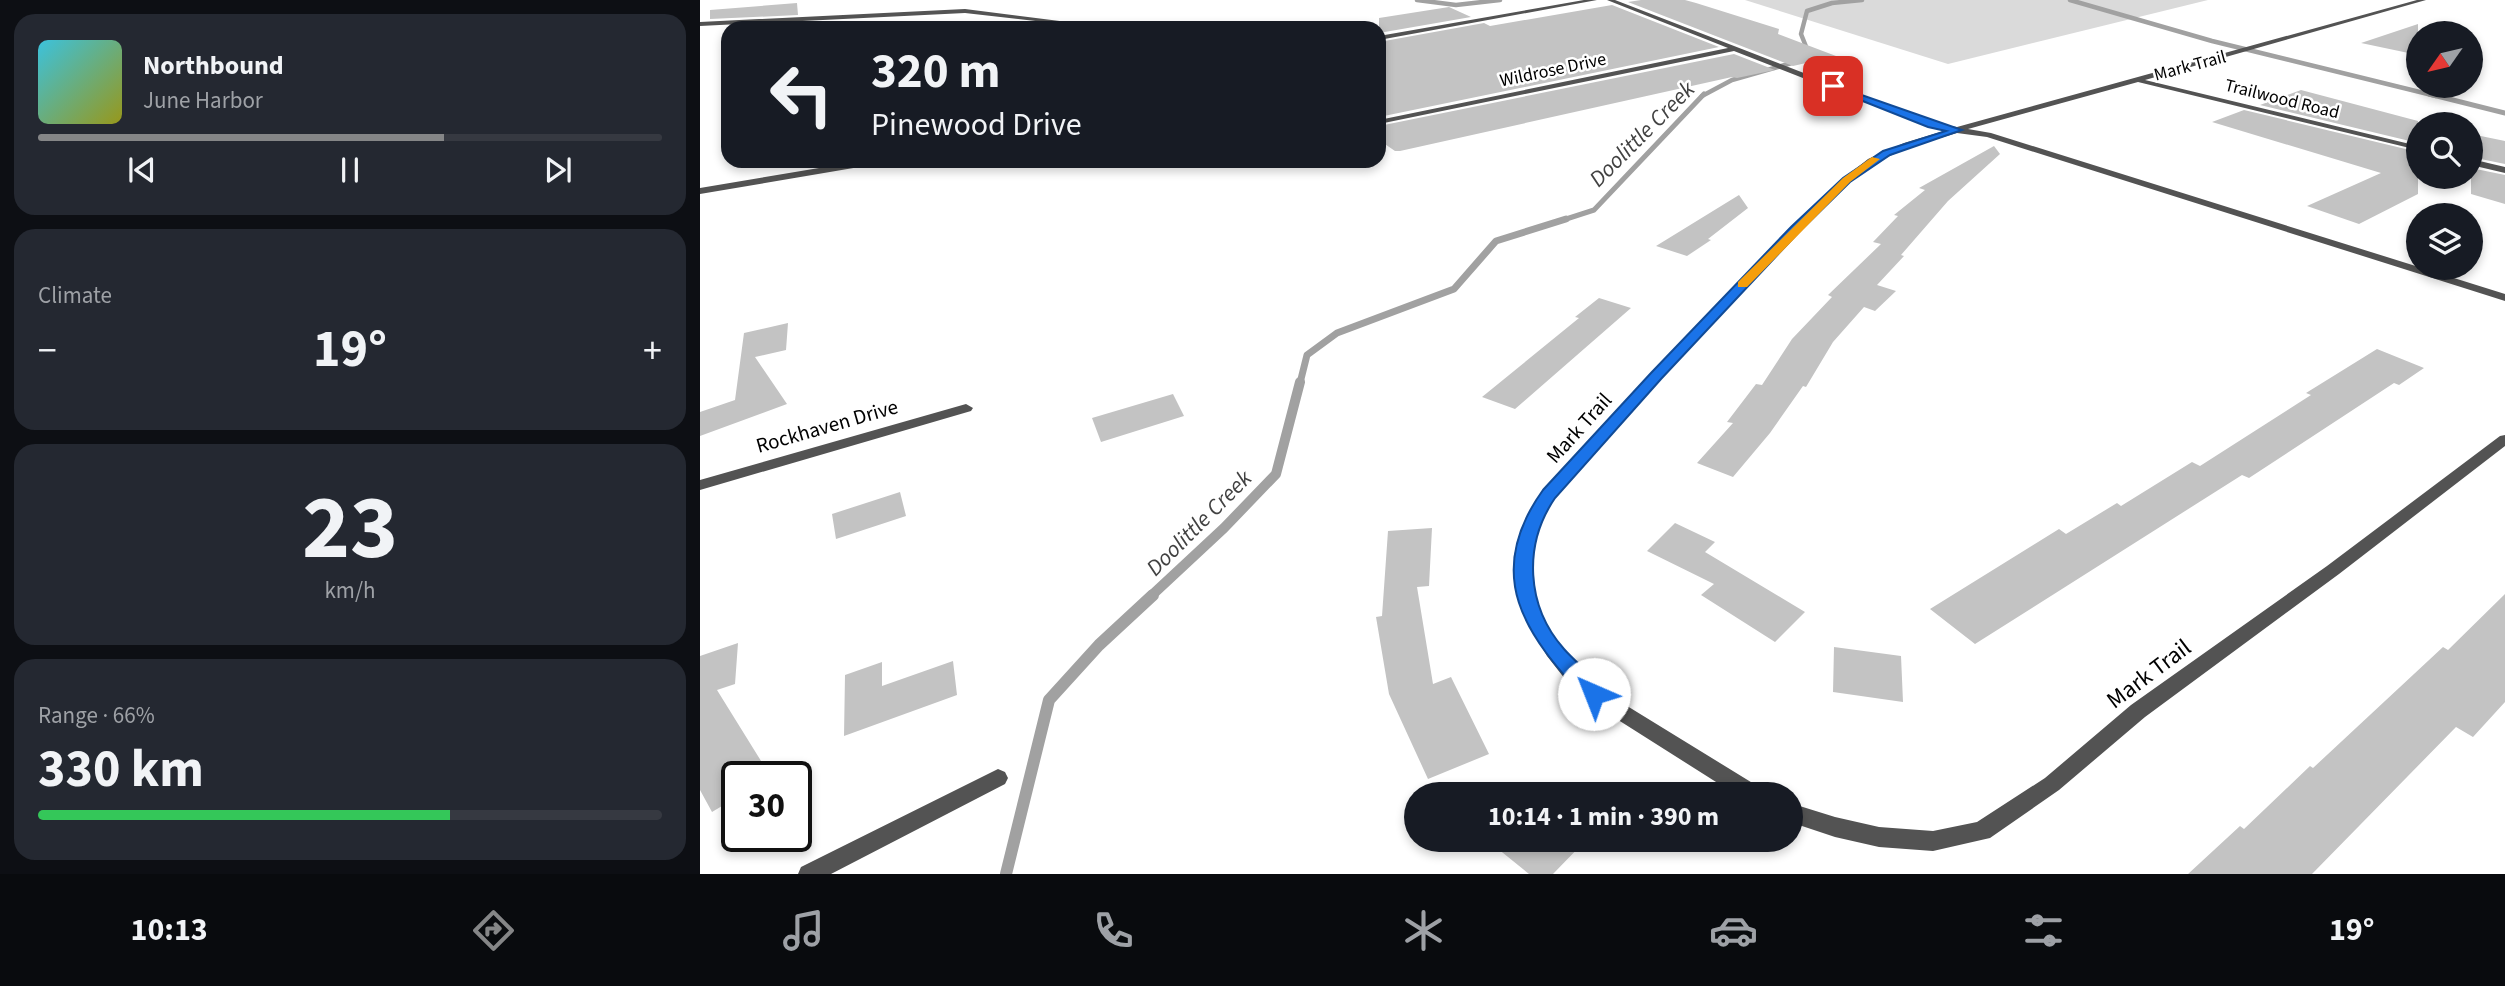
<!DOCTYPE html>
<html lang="en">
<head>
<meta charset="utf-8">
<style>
  :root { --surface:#171b24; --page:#242831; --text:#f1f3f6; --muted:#9ea1a6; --line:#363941; --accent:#858687 }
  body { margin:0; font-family:"Source Sans 3",sans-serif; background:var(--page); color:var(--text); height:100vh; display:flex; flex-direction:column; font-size:26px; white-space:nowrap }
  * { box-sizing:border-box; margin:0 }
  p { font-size:23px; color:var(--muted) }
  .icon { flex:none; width:38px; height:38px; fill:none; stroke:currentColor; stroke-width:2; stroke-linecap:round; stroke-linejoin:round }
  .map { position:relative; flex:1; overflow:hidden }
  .details { display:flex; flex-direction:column; gap:14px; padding:14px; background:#0d0f14; width:700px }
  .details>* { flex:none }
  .hud { position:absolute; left:21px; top:21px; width:665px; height:147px; border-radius:21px; box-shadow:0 4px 10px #0003; background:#171b24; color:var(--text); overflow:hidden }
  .needle { width:46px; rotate:236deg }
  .fabs { position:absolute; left:1706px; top:21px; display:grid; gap:14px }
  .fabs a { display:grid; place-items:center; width:77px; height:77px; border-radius:50%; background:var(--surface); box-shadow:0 4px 10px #0003; font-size:35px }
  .speed { position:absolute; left:21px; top:761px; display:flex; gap:14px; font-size:35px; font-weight:700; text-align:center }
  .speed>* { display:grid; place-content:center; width:91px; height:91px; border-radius:50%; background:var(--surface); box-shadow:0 4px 10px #0003; line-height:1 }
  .speed .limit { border:4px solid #111; border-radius:10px; background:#fff; color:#111 }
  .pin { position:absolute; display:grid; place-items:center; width:60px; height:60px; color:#fff; margin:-30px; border-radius:14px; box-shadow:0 4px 10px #0006 }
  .me { position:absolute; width:77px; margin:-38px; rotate:316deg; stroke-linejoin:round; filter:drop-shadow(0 0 5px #0008) }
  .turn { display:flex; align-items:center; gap:24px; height:147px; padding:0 35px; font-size:32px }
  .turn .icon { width:91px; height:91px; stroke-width:2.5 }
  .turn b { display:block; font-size:49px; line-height:60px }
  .big { font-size:52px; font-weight:700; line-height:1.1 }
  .details .widget { flex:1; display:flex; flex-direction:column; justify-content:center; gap:10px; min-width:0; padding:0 24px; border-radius:21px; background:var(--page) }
  .details .dial { align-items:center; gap:0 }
  .dial b { font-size:91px; line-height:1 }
  .song { display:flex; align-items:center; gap:21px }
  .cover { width:84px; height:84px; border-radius:10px; background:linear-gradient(135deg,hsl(190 70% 55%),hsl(60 70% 35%)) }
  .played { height:7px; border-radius:4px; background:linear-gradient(90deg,var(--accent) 65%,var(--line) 65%) }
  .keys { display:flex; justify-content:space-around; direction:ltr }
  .heat { display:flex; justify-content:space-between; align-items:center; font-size:38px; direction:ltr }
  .charge { height:10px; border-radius:5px; background:linear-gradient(90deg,#34c759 66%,var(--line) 0) }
  .trip { position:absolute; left:704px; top:782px; width:399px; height:70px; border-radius:35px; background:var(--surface); box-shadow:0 4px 10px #0003; font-weight:700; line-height:70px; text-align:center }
  .dock { display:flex; height:112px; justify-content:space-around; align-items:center; background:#090b0e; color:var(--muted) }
  .dock .icon { width:49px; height:49px }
  .dock .current { color:var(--accent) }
  .dock b { font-size:32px; color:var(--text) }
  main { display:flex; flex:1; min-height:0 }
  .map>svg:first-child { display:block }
</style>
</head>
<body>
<main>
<section class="details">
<div class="widget">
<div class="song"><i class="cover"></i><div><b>Northbound</b><p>June Harbor</p></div></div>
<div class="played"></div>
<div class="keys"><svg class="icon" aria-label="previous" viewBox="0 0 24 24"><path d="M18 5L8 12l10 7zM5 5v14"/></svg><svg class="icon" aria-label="pause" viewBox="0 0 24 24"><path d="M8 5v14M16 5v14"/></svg><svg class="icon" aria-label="next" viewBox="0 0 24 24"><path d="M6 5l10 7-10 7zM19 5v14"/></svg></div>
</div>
<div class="widget"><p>Climate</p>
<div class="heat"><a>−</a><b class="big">19°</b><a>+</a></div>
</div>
<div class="widget dial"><b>23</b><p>km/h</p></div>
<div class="widget"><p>Range · 66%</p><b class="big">330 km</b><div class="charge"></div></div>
</section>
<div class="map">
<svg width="1805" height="874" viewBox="0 0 1805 874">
  <rect width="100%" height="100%" fill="#fff"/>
  <path fill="#dadada" d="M1045 0H1508L1248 64Z"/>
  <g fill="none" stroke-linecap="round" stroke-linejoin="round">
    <path stroke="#a1a1a1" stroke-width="4.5" d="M717 0 756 5 800 0
      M1370 0 1512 41 1736 96
      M1109 54 1101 34 1107 11 1132 3 1162 0
      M1002 96 1032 80 1099 61"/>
    <path stroke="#a1a1a1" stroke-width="5" d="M1729 94 1805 113
      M860 221 894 210 1004 94"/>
    <path stroke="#a1a1a1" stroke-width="7" d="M600 383 607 355 637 333 754 289 796 241 866 219"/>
    <path stroke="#a1a1a1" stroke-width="10" d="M451 596 524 528 576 474 600 382"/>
    <path stroke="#a1a1a1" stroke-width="12" d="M306 874 349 700 399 645 453 595"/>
  </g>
  <path fill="#c3c3c3" d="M941 0H985L996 3 1079 29 1078 34 1136 56 1093 66 928 2Z
    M97 3 98 15 10 19V10Z
    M912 5 1019 47 679 117V42L784 23 790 26Z
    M749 7 771 17 679 33V18Z
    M1718 24V55L1661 43Z
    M1034 54 1075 70 1037 78 1032 77 700 151H695L679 140V126Z
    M1601 90 1718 121V143L1560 105Z
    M1544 110 1718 152V194L1659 224 1607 206 1681 173 1512 122Z
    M1771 134 1805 141V164L1771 157Z
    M1294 146 1300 154 1248 201 1201 255 1204 256 1177 285 1196 291 1175 311 1164 307 1133 342 1106 387 1103 386 1070 433 1033 477 997 463 1033 423 1027 422 1056 384 1062 385 1092 339 1132 297 1128 295 1181 244 1173 242 1198 216 1194 215 1225 190 1219 188Z
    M1771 168 1805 175V204L1771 194Z
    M1039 195 1048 208 1008 239 1011 240 987 256 956 246Z
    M899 298 931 308 815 409 782 397 879 318 875 317Z
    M88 323 86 350 55 357 87 404 0 436V412L35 400 44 333Z
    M1677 349 1724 368 1699 385 1694 383 1549 478 1542 475 1275 644 1230 609 1359 529 1366 534 1417 503 1421 506 1492 462 1500 466 1611 395 1606 393Z
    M473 394 484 416 401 442 392 418Z
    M200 492 206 516 136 539 132 514Z
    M975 523 1015 542 1005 552 1105 612 1075 642 1001 595 1014 584 947 551Z
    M732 528 729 586 717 587 733 684 751 677 789 754 728 779 689 694 676 617 682 616 688 531Z
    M1805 594V702L1773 737 1756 727 1612 874H1488L1540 826 1544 829 1610 766 1613 768 1743 647 1748 650Z
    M38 643 35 684 17 690 71 777H37V797L12 812 0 790V656Z
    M1134 647 1201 656 1203 702 1133 692Z
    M253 661 257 695 144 736 145 675 182 662V686Z
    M787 840H886L853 874H829Z"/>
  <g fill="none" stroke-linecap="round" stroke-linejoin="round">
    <path fill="#535353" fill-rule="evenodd" d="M884 0H897L679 40V36Z
      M907 0H915L1233 123 1257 127 1717 0H1726L1445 80 1718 146V150L1438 82 1268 129 1291 133 1805 294V301L1287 137 1257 133 1210 147 1174 163 1150 182 1099 231 961 379 855 497 841 521 834 548 833 575 837 602 847 626 860 646 878 669 906 693 1059 787 1062 794H1035L893 704 865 679 847 656 830 627 820 602 816 575 818 548 826 521 844 491 951 373 1091 227 1144 178 1168 159 1204 143 1247 130 1228 127 1034 51 679 124V120L1028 48Z
      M265 9 415 28H396L265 13 0 26V22Z
      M1771 159 1805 167V173L1771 165Z
      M161 161H181L177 164 0 194V188Z
      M266 404 273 408 271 411 0 490V480Z
      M1805 435V446L1639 574 1445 717 1359 790 1290 838 1233 851 1179 847 1135 837 1090 822V803L1135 817 1179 827 1233 831 1277 822 1345 778 1431 705 1627 566 1800 436Z
      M298 769 305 772 308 778 305 784 131 874H98L101 867Z"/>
  </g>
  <path fill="#1a73e8" stroke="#114b97" stroke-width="2" d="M1130 84 1262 130 1190 155 1150 182 1099 232 961 379 855 498C823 545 826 606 864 649 877 664 896 677 905 694L902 700 894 703 887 700C825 635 782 575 843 490L951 373 1091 227 1143 178 1183 151 1246 131 1228 127 1130 88Z"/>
  <path fill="#f59e0b" d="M1172 157 1180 159 1150 182 1047 287H1038V282L1143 178Z"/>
  <g text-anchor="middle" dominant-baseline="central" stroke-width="5" stroke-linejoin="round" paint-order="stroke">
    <g font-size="18" fill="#000" stroke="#fff">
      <text transform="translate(1490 66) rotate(-15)">Mark Trail</text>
      <text transform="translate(853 70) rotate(-12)">Wildrose Drive</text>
      <text transform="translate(1582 99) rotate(14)">Trailwood Road</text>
    </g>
    <g font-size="21" fill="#000" stroke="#fff">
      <text transform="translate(127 426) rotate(-16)">Rockhaven Drive</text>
      <text transform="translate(879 428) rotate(-48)">Mark Trail</text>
    </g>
    <g font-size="23" font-style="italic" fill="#424242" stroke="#fff">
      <text transform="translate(942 134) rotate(-45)">Doolittle Creek</text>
      <text transform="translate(499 523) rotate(-45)">Doolittle Creek</text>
    </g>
    <g font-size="24" fill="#000" stroke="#fff">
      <text transform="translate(1449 674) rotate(-37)">Mark Trail</text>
    </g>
  </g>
</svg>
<div class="fabs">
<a><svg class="needle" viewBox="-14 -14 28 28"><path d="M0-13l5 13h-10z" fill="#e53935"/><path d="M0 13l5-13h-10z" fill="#9ea1a6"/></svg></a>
<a><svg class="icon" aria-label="search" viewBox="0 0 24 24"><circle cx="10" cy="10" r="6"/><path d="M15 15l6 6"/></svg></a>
<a><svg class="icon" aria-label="layers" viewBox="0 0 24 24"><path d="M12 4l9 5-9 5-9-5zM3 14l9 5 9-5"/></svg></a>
</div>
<div class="speed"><div class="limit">30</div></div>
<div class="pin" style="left:1133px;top:86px;background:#d93025"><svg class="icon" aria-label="arrive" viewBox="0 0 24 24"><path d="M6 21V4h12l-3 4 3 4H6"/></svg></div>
<svg class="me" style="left:894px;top:694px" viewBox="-20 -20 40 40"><circle r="19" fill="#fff"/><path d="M0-13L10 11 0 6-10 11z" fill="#1a73e8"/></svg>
<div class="trip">10:14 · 1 min · 390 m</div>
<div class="hud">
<div class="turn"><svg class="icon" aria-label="left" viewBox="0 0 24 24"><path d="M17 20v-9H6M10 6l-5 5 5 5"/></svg><div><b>320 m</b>Pinewood Drive</div></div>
</div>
</div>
</main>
<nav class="dock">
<b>10:13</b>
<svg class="icon current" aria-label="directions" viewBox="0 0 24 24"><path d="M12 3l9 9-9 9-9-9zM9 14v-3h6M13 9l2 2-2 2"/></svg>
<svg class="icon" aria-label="music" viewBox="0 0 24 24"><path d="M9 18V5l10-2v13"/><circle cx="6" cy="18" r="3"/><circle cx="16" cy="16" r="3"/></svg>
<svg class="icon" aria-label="phone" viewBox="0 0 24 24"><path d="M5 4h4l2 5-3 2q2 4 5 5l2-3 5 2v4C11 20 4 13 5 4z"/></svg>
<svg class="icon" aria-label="climate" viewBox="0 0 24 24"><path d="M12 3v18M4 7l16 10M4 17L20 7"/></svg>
<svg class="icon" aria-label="car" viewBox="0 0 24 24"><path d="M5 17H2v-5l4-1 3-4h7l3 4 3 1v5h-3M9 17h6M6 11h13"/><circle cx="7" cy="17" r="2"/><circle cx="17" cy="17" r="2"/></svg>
<svg class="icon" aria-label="filters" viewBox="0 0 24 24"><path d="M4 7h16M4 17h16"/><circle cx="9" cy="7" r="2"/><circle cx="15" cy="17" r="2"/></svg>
<b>19°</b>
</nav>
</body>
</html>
